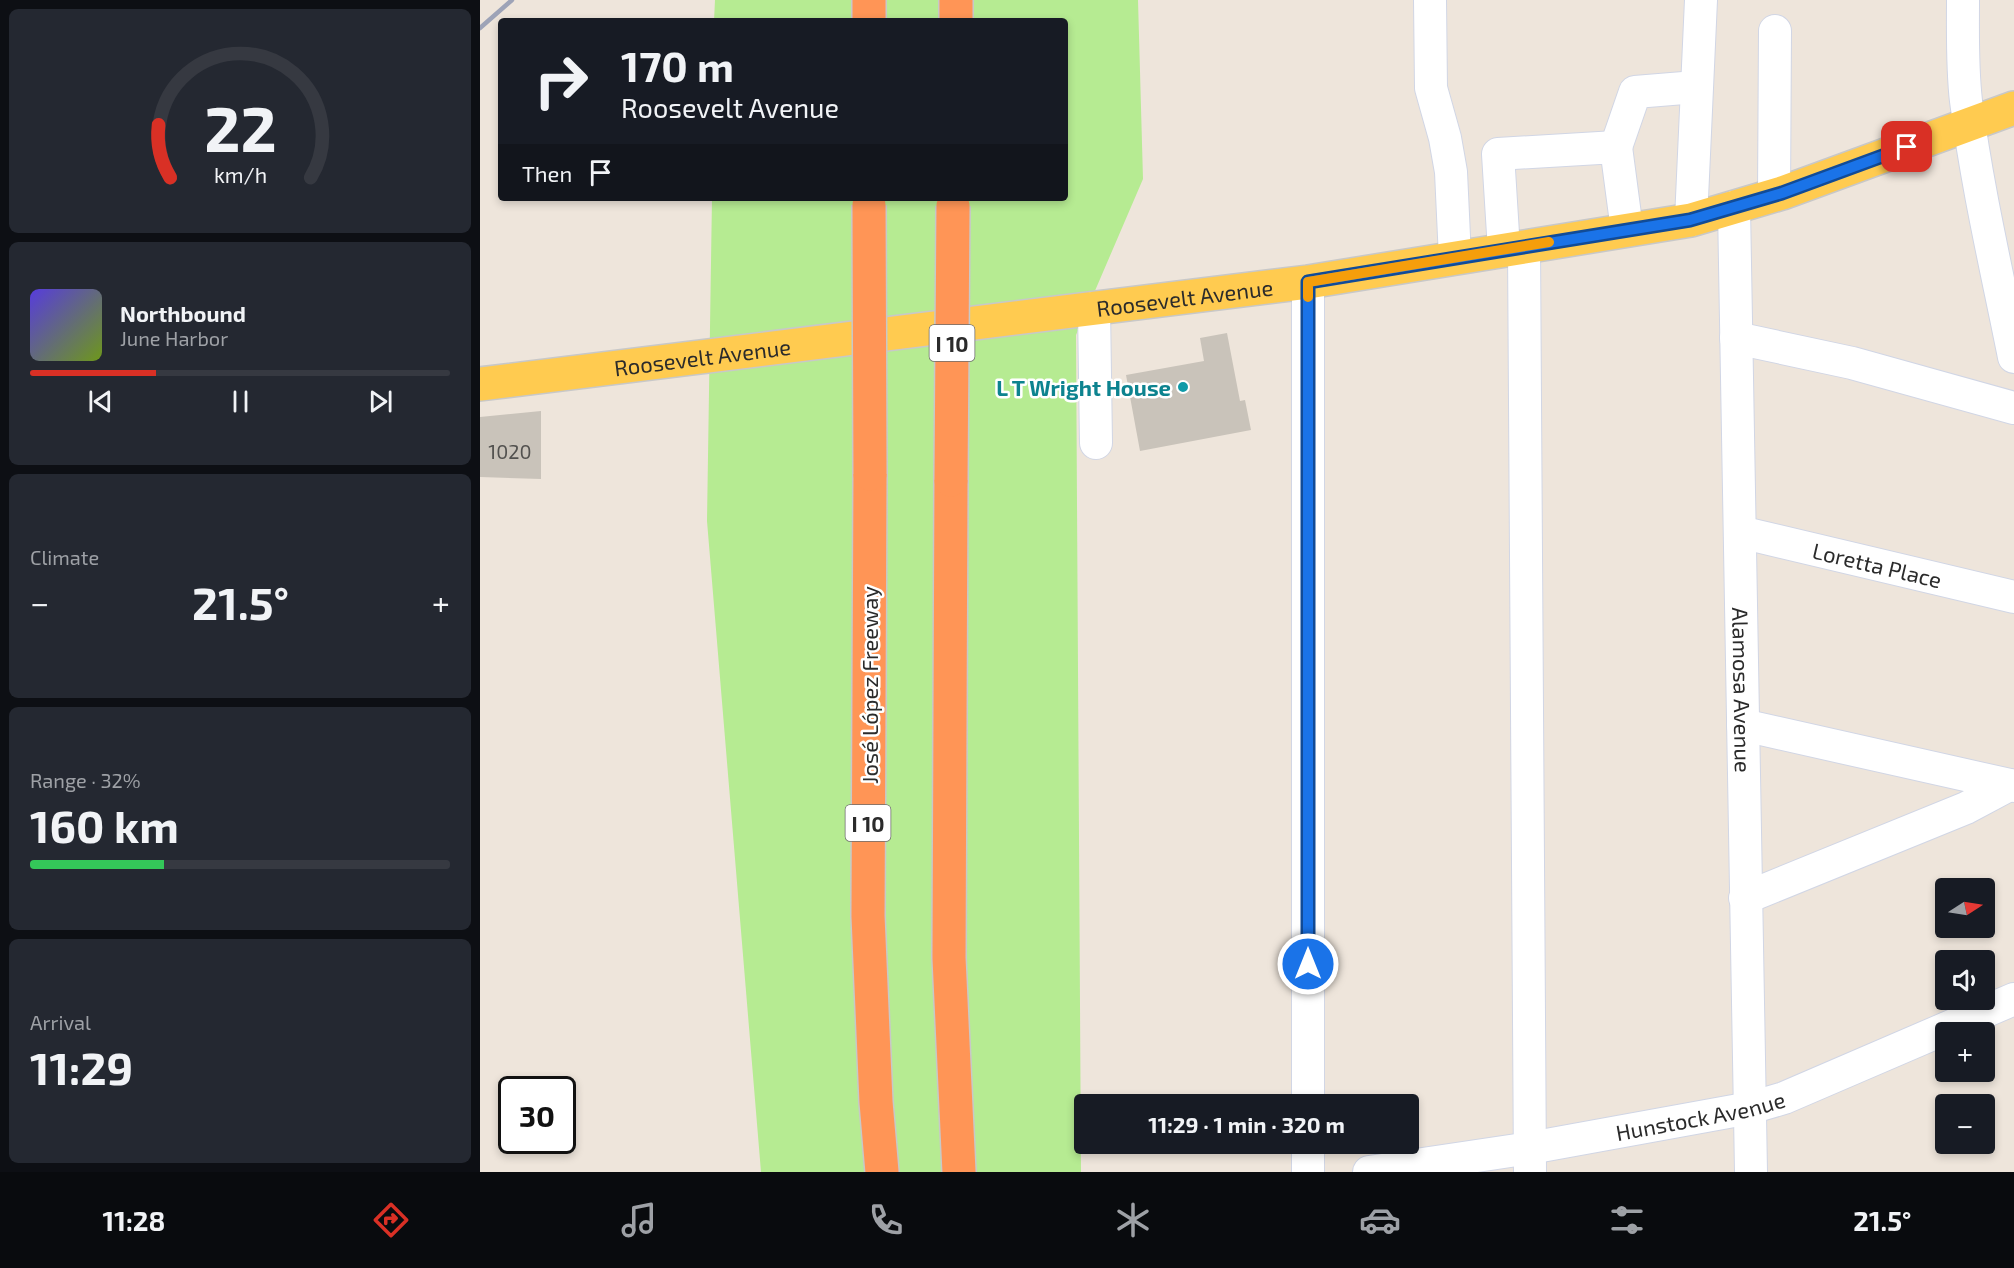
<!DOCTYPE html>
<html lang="en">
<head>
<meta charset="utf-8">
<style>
  :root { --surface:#171b24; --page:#242831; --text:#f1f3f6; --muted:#9ea1a6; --line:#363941; --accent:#d93025 }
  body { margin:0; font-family:"Exo 2",sans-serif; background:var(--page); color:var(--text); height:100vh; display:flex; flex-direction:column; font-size:22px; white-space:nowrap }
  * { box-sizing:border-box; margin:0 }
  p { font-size:20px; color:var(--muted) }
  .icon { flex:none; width:33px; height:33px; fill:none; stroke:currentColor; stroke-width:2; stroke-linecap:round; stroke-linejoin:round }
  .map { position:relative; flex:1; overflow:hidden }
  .sheet { display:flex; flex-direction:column; gap:9px; padding:9px; background:#0d0f14; width:480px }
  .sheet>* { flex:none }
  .top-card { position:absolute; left:18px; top:18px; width:570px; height:183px; border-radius:6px; box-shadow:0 3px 9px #0003; background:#171b24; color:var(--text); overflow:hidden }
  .needle { width:39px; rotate:78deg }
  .fabs { position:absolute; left:1455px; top:878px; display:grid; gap:12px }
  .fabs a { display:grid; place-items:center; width:60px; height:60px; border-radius:6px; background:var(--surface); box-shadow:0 3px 9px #0003; font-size:30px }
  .speed { position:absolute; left:18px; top:1076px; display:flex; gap:12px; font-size:30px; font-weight:700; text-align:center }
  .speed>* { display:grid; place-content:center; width:78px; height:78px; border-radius:50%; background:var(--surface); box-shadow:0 3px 9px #0003; line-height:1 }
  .speed .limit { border:3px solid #111; border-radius:9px; background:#fff; color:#111 }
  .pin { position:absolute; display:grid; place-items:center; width:51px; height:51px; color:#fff; margin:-26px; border-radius:12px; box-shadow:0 3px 9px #0006 }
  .me { position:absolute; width:66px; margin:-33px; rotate:0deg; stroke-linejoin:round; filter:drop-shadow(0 0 4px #0008) }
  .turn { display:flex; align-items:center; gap:21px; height:126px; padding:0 24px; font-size:27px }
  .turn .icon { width:78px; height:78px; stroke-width:2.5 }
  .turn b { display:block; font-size:42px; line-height:51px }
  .then { display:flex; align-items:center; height:57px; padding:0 24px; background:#0003; gap:12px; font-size:22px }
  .big { font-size:45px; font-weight:700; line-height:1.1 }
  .sheet .widget { flex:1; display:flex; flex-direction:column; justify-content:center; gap:9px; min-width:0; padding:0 21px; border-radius:9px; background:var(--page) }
  .sheet .dial { align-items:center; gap:0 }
  .dial svg { height:156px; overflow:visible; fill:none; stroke:var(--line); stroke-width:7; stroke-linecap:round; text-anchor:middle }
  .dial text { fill:var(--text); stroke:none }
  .song { display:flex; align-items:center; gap:18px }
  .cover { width:72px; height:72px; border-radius:9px; background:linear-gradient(135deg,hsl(250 70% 55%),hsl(80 70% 35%)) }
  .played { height:6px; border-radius:3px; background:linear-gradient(90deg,var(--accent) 30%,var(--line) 30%) }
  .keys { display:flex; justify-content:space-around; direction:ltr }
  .heat { display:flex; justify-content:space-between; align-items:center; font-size:33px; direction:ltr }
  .charge { height:9px; border-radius:4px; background:linear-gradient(90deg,#34c759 32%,var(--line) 0) }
  .trip { position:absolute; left:594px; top:1094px; width:345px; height:60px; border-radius:6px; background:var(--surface); box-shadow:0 3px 9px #0003; font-weight:700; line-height:60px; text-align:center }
  .dock { display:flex; height:96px; justify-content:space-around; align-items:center; background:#090b0e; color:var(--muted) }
  .dock .icon { width:42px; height:42px }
  .dock .on { color:var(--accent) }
  .dock b { font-size:27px; color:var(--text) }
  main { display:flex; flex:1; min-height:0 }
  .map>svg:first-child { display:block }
</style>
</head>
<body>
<main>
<section class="sheet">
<div class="widget dial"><svg viewBox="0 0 100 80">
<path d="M14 69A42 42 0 1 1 86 69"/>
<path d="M14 69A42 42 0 0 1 8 42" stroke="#d93025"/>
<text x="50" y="56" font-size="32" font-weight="700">22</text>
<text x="50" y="72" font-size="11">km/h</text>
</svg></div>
<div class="widget">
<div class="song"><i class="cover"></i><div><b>Northbound</b><p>June Harbor</p></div></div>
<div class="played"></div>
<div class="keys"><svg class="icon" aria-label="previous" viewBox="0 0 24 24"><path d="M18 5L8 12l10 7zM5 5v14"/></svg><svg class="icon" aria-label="pause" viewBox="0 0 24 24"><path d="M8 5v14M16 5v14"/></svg><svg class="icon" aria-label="next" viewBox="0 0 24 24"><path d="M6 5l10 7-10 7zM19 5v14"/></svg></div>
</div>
<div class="widget"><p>Climate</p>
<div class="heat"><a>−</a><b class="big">21.5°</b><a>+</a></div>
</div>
<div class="widget"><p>Range · 32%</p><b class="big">160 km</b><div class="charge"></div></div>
<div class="widget"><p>Arrival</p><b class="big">11:29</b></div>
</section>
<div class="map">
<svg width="1534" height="1172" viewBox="0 0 1534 1172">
  <rect width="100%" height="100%" fill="#eee5db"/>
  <path fill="#b6eb92" d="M235 0H658L663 179 596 335 601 1172H281L227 521 232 198H585V21H234Z"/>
  <path fill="#c9c3ba" d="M747 333 760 401 765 400 771 430 660 451 646 375 724 361 720 338Z
    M61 411V479L0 477V417Z"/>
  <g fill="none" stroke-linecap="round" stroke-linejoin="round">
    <defs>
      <g id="minor">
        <path d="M950 0 951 88 965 138 971 172 975 258"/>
        <path d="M1483 0C1483 33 1482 67 1486 101 1497 187 1517 272 1534 357"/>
        <path d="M1136 147 1155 92 1216 87"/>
        <path d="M1294 195 1295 31"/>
        <path id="s1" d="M1254 207 1271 1172"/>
        <path d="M1211 220 1221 0"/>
        <path d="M1044 247 1050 1172"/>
        <path d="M1024 250 1018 154 1136 147 1147 230"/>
        <path d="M828 282V1104"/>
        <path d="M614 308 616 443"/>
        <path d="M1256 338 1372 363 1534 408"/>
        <path id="s2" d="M1260 532 1534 597"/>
        <path d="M1263 725 1534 786"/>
        <path d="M1265 898 1486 808 1529 785"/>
        <path d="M828 1172V1143"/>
        <path id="s3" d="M889 1172 1050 1148 1270 1108 1304 1098 1534 999"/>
      </g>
      <g id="major">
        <path id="s4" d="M0 384 828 282 1211 220 1302 193 1534 108"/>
      </g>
      <path id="highway" d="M389 21V0
        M476 21V0
        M390 474 388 916 396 1102 402 1172
        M471 480 469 958 479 1172"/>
    </defs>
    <use href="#minor" stroke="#d1d6e5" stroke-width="34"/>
    <use href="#major" stroke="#c8c8c8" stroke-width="36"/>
    <use href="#highway" stroke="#c8c8c8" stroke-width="36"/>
    <use href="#minor" stroke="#fff" stroke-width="32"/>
    <use href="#major" stroke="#ffcb50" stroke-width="33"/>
    <use href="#highway" stroke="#ff9556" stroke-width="33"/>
    <path stroke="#9da3b7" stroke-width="4.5" d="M0 28 32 0"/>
    <defs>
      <path id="highway-bridge" d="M389 205 390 474
        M471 480 473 206"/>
    </defs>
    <use href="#highway-bridge" stroke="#c8c8c8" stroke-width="36" stroke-linecap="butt"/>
    <use href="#highway-bridge" stroke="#ff9556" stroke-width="33"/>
  </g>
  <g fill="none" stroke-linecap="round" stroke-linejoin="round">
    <defs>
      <path id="route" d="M828 964V282L1210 220 1302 193 1427 147"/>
    </defs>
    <use href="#route" stroke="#114b97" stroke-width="15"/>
    <use href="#route" stroke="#1a73e8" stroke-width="10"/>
    <path stroke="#f59e0b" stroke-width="10" d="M828 297V282L1069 242"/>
  </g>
  <circle fill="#0f9aa8" stroke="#fff" stroke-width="2" cx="703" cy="387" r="6"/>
  <g text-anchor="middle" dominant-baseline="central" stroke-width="5" stroke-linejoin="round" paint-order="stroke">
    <g font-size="20" fill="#52514f">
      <text x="30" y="451">1020</text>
    </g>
    <g fill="#fff" stroke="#6b6b6b" stroke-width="1.5">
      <rect x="449.5" y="325" width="45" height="36" rx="4.5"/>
      <rect x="365.5" y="805" width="45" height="36" rx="4.5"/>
    </g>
    <g font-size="21" font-weight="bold" fill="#2b2b2b">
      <text x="472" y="343">I 10</text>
      <text x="388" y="823">I 10</text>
    </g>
    <g font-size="22" fill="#2b2b2b" stroke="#fff">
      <text stroke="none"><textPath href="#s4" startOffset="710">Roosevelt Avenue</textPath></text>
      <text stroke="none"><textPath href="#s4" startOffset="224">Roosevelt Avenue</textPath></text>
      <text stroke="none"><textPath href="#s2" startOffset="141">Loretta Place</textPath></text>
      <text transform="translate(389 685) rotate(-90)">José López Freeway</text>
      <text stroke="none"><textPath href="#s1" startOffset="483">Alamosa Avenue</textPath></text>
      <text stroke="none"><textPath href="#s3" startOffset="336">Hunstock Avenue</textPath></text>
    </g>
    <g font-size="22" font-weight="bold" fill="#0d838f" stroke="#fff" text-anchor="end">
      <text x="691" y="387">L T Wright House</text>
    </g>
  </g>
</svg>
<div class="fabs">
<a><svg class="needle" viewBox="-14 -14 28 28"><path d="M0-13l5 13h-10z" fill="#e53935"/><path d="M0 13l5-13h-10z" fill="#9ea1a6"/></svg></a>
<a><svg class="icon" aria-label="sound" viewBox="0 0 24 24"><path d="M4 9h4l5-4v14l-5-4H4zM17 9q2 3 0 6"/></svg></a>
<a>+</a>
<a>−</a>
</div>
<div class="speed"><div class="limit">30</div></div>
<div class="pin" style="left:1427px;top:147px;background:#d93025"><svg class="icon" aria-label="arrive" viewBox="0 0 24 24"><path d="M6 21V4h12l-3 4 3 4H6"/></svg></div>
<svg class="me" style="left:828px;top:964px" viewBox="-20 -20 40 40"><circle r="17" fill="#1a73e8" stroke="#fff" stroke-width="3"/><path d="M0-11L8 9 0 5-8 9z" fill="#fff"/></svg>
<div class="trip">11:29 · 1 min · 320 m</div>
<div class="top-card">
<div class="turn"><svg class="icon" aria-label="right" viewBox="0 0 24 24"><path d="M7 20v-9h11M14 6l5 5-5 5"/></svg><div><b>170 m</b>Roosevelt Avenue</div></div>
<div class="then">Then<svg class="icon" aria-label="arrive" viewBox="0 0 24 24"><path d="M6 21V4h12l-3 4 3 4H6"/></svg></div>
</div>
</div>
</main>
<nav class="dock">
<b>11:28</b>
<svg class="icon on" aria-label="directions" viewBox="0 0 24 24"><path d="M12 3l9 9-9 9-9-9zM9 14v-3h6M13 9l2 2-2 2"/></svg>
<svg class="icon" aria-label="music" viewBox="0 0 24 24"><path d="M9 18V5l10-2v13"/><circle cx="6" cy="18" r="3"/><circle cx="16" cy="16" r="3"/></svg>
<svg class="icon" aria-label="phone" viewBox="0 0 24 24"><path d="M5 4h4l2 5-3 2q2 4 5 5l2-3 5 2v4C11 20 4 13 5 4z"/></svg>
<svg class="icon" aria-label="climate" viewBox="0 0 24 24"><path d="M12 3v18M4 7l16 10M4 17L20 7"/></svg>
<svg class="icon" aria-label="car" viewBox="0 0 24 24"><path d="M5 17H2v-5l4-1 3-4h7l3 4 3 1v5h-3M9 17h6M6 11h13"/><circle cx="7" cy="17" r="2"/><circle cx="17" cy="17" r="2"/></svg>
<svg class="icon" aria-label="filters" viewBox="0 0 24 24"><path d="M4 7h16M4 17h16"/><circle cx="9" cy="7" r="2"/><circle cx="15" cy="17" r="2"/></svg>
<b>21.5°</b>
</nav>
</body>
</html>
